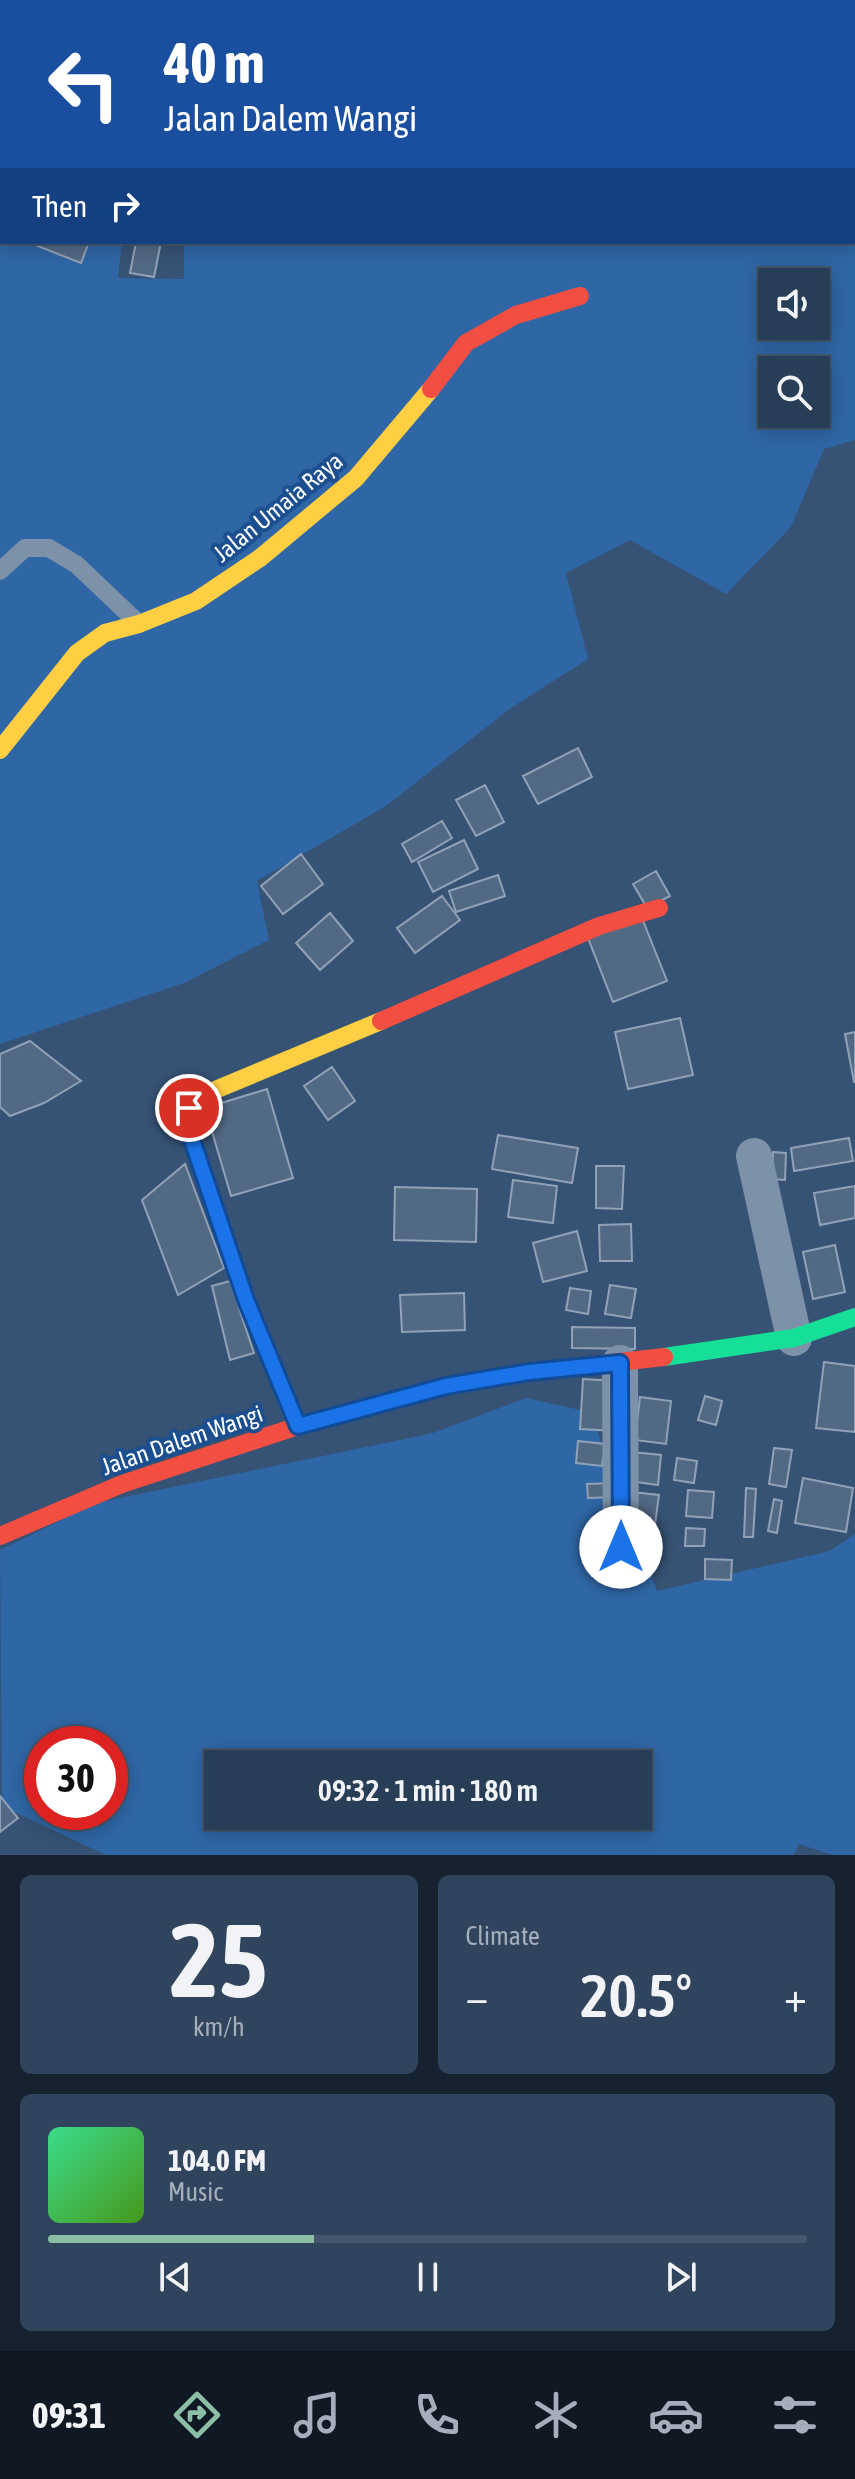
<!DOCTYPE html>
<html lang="en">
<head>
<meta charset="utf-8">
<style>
  :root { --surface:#283e57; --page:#30455d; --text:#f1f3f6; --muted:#a5aeba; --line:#44576d; --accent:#8abfa5 }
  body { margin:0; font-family:"Asap Condensed",sans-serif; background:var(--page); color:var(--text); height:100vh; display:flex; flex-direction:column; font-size:30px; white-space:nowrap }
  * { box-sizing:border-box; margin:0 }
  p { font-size:26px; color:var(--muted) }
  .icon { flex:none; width:44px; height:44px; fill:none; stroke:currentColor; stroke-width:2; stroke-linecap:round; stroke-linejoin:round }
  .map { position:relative; height:1855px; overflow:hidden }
  .side { display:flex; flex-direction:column; gap:20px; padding:20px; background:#162230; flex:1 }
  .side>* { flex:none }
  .top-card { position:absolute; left:0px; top:0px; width:856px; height:244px; box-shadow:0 4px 20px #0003,0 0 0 2px var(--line); background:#1a4fa0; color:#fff; overflow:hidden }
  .controls { position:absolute; left:758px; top:268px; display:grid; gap:16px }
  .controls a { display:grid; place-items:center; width:72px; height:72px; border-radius:0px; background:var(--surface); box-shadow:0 4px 20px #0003,0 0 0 2px var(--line); font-size:40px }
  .speed { position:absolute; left:24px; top:1726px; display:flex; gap:16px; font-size:40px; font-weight:700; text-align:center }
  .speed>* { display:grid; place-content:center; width:104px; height:104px; border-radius:50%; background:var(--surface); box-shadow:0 4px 20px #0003,0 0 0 2px var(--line); line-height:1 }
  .speed .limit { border:12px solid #d22; background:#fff; color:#111 }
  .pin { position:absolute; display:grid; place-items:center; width:68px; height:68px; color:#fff; margin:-34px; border:4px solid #fff; border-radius:50%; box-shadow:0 2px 8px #0007 }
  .me { position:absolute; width:88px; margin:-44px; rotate:0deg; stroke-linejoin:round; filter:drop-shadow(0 0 6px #0008) }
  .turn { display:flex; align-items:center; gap:28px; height:168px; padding:0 32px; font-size:36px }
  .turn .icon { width:104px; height:104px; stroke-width:2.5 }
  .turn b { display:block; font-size:56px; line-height:68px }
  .then { display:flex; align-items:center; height:76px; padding:0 32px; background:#0003; gap:16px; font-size:30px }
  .big { font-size:60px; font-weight:600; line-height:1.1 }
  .side .tile { flex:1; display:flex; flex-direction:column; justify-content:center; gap:12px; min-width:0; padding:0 28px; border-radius:12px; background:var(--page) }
  .side .dial { align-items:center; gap:0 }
  .dial b { font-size:104px; line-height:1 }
  .song { display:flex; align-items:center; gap:24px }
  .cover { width:96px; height:96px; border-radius:12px; background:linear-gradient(135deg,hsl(150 70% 55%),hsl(100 70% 35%)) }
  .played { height:8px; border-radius:4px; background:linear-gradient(90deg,var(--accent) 35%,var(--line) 35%) }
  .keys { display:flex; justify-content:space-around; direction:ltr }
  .heat { display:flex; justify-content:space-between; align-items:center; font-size:44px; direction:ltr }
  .side .tiles { flex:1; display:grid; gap:20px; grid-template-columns:1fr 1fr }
  .tile:last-child { grid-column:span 2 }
  .trip { position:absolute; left:204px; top:1750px; width:448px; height:80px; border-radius:0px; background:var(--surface); box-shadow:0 4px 20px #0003,0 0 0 2px var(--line); font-weight:600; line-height:80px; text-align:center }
  .tab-bar { display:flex; height:128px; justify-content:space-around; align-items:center; background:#101923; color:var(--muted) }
  .tab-bar .icon { width:56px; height:56px }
  .tab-bar .selected { color:var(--accent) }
  .tab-bar b { font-size:36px; color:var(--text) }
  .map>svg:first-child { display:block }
</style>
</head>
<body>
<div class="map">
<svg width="855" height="1855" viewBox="0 0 855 1855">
  <rect width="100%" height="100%" fill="#365274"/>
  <path fill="#2f66a5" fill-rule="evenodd" d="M0 0H855V440L824 449 791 527 726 594 630 540 566 573 588 659 511 708 386 806 257 881 269 940 184 983 0 1044ZM2 2H854V242H184V279L118 278 122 242H2ZM772 282H816V326H772ZM772 370H816V414H772Z
    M526 1398 590 1412 657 1591 830 1551 855 1534V1855H833L799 1844 794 1855H106L2 1806 0 1550 96 1503 433 1433ZM42 1744H110V1812H42ZM218 1764H638V1816H218Z"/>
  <path fill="#526984" stroke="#92a2b6" stroke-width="2" d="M36 242H89L81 263 35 245Z
    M136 242H161L154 277 130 273Z
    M578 748 592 777 538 804 523 776Z
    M485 785 504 822 476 836 456 800Z
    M442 821 452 838 412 862 402 844Z
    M464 840 478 869 433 892 418 862Z
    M301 854 323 884 283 914 261 886Z
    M656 871 670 896 647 908 633 884Z
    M498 875 505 896 456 912 449 891Z
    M442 896 460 920 415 953 397 928Z
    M330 913 353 941 320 970 296 943Z
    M642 918 667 981 613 1002 588 938Z
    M680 1018 693 1075 628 1089 615 1032Z
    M855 1032V1082H854L845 1034Z
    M30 1041 81 1081 44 1103 10 1116 0 1107V1054Z
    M332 1067 355 1101 328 1120 304 1086Z
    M267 1089 293 1178 231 1196 205 1108Z
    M498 1135 578 1148 572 1183 492 1169Z
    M849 1138 853 1161 794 1171 791 1148Z
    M773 1152 786 1153 785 1180 772 1179Z
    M185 1164 224 1268 178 1295 142 1200Z
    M596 1166H624L622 1209 596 1208Z
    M513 1180 557 1186 553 1223 508 1217Z
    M855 1186V1218L820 1225 814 1193Z
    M395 1187 477 1189 476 1242 394 1240Z
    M631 1224 632 1261H600L599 1225Z
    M577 1231 587 1271 543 1282 533 1243Z
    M835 1245 845 1292 813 1299 803 1252Z
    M230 1281 254 1353 230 1360 212 1286Z
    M610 1285 636 1289 631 1318 605 1314Z
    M570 1288 591 1291 588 1314 566 1310Z
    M464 1293 465 1330 402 1332 400 1295Z
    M572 1327 635 1328V1349L572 1348Z
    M824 1362 855 1366V1432L816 1428Z
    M583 1379 616 1381 614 1431 580 1429Z
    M705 1396 722 1401 716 1425 698 1420Z
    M640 1397 671 1401 666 1444 635 1440Z
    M578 1441 605 1444 602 1466 576 1463Z
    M774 1448 792 1450 786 1487 769 1484Z
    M632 1452 661 1455 658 1485 629 1481Z
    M677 1458 697 1461 694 1483 674 1480Z
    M803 1478 853 1488 846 1532 795 1523Z
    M615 1483 616 1497 588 1498 587 1484Z
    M746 1488 756 1489 753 1537H744Z
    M688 1490 714 1492 712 1518 686 1516Z
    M632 1492 659 1495 654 1532 628 1529Z
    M774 1499 782 1501 777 1533 768 1531Z
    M686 1528 705 1529 704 1546H685Z
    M705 1559 732 1560 731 1580 705 1579Z
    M0 1796 18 1818 0 1832Z"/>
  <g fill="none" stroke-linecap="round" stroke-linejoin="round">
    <path stroke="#7d92a8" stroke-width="18" d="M0 571 25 548H49L77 565 137 622"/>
    <path stroke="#7d92a8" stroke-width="36" d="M0 158 2 161
      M754 1156 794 1338
      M620 1363 621 1547"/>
    <path stroke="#16e098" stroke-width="18" d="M664 1357 794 1338 855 1317"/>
    <path stroke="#ffcf43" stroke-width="18" d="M0 750 77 653 105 633 139 624 196 601 260 558 356 478 431 389
      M298 1426 246 1300 186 1122 189 1108 203 1095 381 1021"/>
    <path stroke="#f24e42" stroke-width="18" d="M431 389 466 343 516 315 580 296
      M381 1021 599 926 659 908
      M0 1536 122 1484 298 1426 446 1386 529 1372 664 1357"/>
  </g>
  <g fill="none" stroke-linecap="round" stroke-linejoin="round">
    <defs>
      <path id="route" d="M189 1108 186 1122 246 1300 298 1426 446 1386 529 1372 620 1363 621 1547"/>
    </defs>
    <use href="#route" stroke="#114b97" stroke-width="20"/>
    <use href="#route" stroke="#1a73e8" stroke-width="14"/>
  </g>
  <g text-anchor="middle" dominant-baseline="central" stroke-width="8" stroke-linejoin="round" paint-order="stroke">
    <g font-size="24" fill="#fff" stroke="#1b4f8f">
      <text transform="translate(278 507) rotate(-39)">Jalan Umaia Raya</text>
      <text transform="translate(182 1440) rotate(-19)">Jalan Dalem Wangi</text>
    </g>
  </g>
</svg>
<div class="controls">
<a><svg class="icon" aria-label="sound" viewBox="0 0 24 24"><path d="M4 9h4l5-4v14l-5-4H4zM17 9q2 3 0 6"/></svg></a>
<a><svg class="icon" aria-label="search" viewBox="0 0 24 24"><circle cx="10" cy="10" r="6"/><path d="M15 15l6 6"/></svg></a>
</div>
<div class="speed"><div class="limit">30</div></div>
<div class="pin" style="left:189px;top:1108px;background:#d93025"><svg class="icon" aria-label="arrive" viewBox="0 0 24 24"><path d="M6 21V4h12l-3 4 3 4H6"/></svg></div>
<svg class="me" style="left:621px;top:1547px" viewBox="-20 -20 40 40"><circle r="19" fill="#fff"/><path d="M0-13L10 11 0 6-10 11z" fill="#1a73e8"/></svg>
<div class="trip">09:32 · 1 min · 180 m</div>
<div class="top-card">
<div class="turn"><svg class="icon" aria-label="left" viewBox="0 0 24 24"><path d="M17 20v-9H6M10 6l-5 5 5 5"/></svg><div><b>40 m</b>Jalan Dalem Wangi</div></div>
<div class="then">Then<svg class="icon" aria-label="right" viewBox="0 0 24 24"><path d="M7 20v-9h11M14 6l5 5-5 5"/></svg></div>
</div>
</div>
<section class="side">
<div class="tiles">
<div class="tile dial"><b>25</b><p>km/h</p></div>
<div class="tile"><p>Climate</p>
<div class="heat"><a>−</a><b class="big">20.5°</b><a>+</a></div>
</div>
<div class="tile">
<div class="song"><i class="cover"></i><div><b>104.0 FM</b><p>Music</p></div></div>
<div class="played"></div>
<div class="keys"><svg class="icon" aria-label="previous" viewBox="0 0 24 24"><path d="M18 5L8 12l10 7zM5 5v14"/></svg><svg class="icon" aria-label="pause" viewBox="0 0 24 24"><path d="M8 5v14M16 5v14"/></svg><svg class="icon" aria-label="next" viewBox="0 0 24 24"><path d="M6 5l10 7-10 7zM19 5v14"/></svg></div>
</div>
</div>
</section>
<nav class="tab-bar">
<b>09:31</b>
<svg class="icon selected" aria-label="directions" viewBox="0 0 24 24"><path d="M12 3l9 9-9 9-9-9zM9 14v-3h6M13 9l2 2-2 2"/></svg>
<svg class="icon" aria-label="music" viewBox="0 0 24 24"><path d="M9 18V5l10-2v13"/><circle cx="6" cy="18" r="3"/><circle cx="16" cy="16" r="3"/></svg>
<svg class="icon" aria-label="phone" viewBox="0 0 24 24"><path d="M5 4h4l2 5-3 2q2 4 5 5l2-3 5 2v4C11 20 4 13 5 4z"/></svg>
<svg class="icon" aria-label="climate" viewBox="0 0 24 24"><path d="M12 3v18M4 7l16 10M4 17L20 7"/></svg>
<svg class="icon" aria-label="car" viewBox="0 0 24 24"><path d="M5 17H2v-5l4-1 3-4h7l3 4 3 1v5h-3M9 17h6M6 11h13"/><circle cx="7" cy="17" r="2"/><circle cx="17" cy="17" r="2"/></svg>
<svg class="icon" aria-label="filters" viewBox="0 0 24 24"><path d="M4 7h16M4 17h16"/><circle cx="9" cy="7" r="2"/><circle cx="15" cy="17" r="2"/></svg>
</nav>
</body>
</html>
